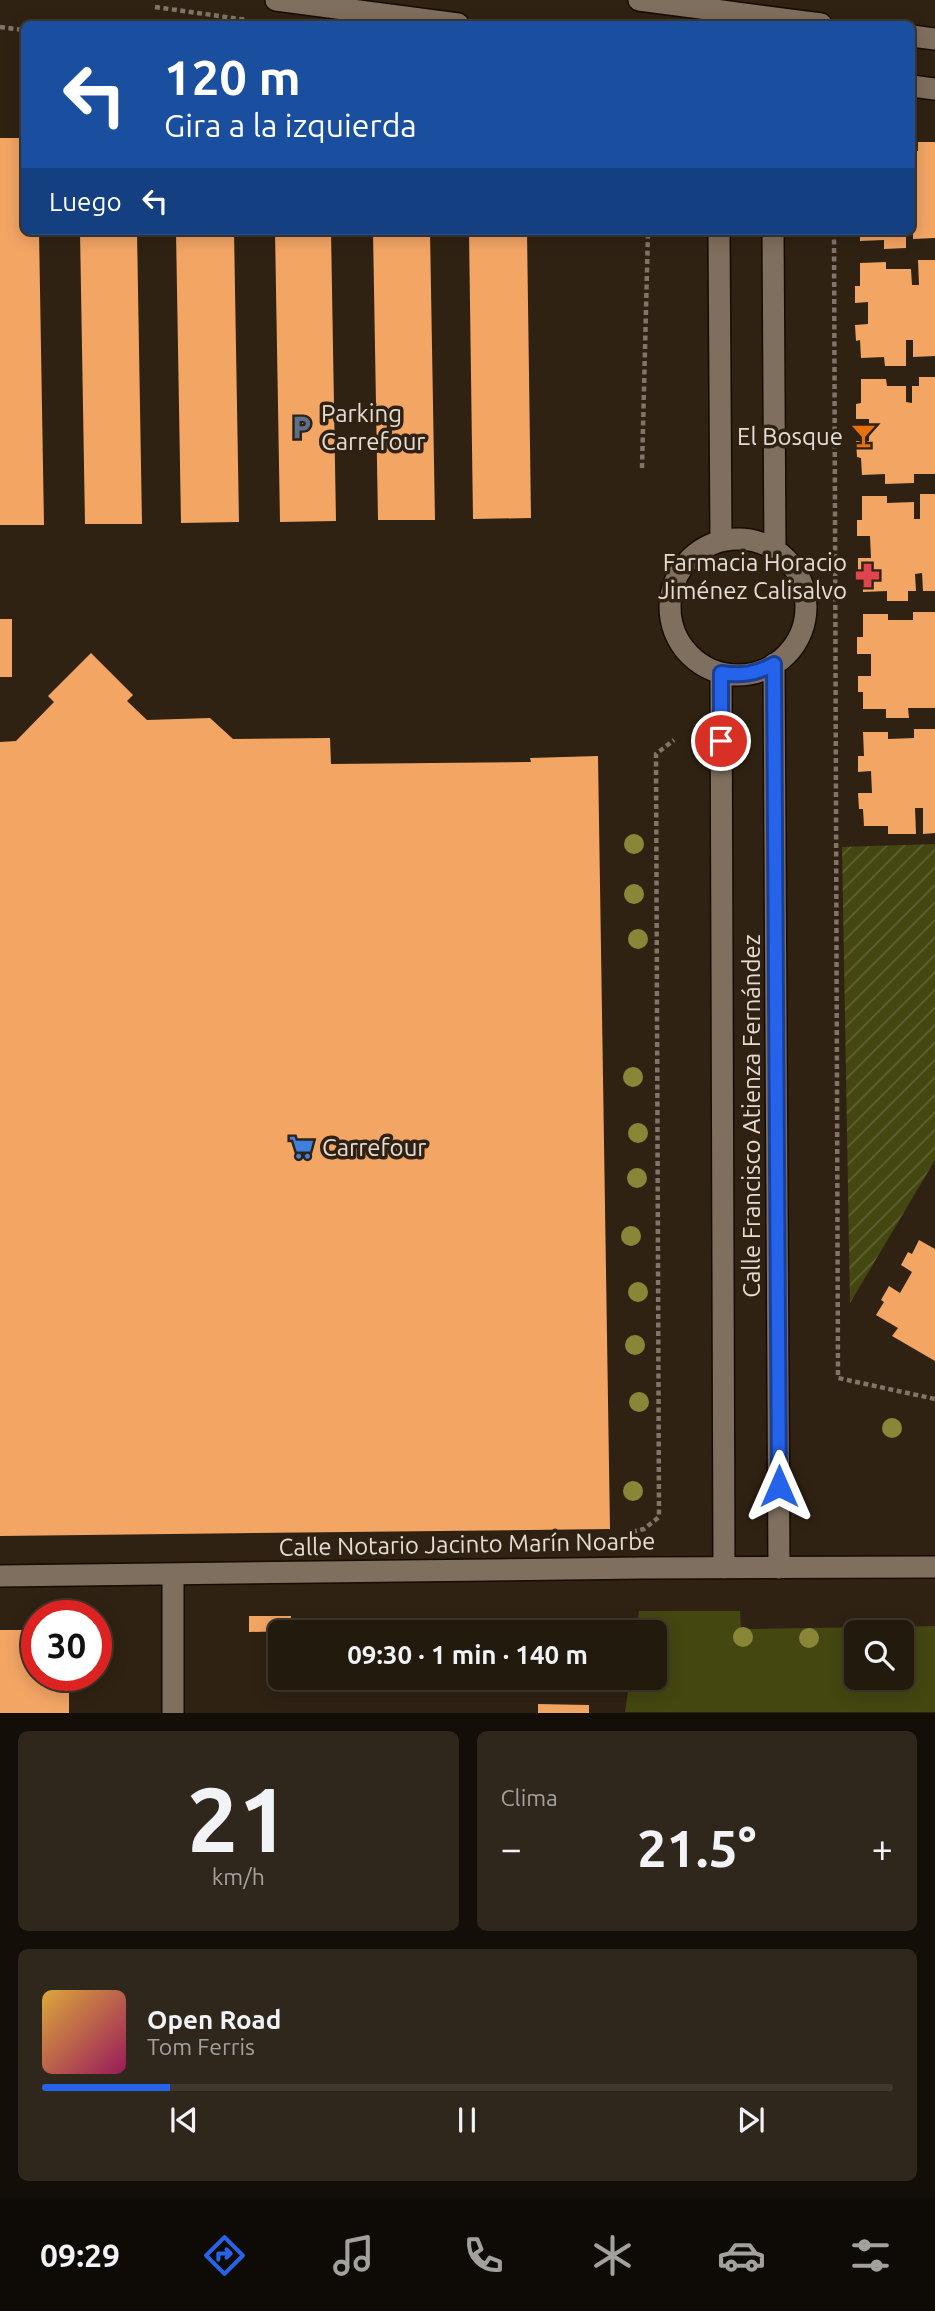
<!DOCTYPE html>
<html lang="es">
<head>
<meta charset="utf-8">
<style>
  :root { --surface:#231a0e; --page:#2f271c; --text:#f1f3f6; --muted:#a3a19e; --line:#40382e; --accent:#2563eb }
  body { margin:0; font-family:Ubuntu,sans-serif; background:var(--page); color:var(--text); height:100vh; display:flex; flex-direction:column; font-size:26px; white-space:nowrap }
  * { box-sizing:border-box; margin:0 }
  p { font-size:23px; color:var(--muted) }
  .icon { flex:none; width:38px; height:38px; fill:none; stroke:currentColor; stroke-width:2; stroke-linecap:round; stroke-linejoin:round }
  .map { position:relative; height:1713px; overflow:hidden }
  .drawer { display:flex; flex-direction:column; gap:18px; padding:18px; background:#130e08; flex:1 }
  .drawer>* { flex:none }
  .top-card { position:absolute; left:21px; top:21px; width:894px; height:214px; border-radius:10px; box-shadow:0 4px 18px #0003,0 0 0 2px var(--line); background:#1a4fa0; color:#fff; overflow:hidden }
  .controls { position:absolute; left:844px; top:1620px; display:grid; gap:14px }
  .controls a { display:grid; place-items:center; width:70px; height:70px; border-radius:10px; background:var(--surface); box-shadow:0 4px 18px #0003,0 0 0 2px var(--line); font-size:35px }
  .speed { position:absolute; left:21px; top:1600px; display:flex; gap:14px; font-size:35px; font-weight:700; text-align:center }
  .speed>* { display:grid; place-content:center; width:91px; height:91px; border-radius:50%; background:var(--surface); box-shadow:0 4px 18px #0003,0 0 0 2px var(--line); line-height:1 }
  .speed .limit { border:10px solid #d22; background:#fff; color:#111 }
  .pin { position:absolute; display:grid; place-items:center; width:60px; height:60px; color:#fff; margin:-30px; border:4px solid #fff; border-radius:50%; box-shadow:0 2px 7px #0007 }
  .me { position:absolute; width:77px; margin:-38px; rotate:0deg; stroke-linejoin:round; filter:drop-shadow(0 0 5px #0008) }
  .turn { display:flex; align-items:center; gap:24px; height:147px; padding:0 28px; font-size:32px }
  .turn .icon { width:91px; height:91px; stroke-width:2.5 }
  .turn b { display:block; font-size:49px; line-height:60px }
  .then { display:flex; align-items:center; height:66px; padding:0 28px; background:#0003; gap:14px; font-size:26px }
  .big { font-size:52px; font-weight:700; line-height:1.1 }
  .drawer .card { flex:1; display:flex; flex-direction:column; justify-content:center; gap:10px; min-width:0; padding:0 24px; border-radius:10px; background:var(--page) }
  .drawer .dial { align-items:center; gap:0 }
  .dial b { font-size:91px; line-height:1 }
  .song { display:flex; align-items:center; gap:21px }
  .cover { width:84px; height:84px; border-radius:10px; background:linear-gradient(135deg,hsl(40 70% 55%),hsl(330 70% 35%)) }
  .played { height:7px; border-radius:4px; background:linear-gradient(90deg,var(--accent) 15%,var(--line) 15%) }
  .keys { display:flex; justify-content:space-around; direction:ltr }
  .heat { display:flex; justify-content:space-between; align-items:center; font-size:38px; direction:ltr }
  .drawer .tiles { flex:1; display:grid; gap:18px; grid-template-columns:1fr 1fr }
  .card:last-child { grid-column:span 2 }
  .trip { position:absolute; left:268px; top:1620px; width:399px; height:70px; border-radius:10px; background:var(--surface); box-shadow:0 4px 18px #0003,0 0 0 2px var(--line); font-weight:700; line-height:70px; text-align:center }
  .tabs { display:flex; height:112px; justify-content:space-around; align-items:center; background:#0e0a06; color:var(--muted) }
  .tabs .icon { width:49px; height:49px }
  .tabs .selected { color:var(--accent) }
  .tabs b { font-size:32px; color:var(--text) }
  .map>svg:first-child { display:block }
</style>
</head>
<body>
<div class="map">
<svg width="935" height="1713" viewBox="0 0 935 1713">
  <defs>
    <pattern id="garden-furrows" width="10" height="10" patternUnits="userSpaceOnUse" patternTransform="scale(1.75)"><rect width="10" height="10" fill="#444710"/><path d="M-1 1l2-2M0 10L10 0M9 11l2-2" fill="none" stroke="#5f6132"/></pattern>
  </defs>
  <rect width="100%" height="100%" fill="#2f2213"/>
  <path fill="#444710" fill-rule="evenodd" d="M639 1611H740L741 1629 935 1626V1712H625L630 1678H654V1633H636ZM856 1633H901V1678H856Z"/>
  <path fill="url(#garden-furrows)" d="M935 844V1160L850 1303 842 847Z"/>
  <path fill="#f3a564" d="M0 138H24V231H39L44 525H0Z
    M918 142H935V238L913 239 912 151H918Z
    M80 231H137L142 524H85Z
    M176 231H234L239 522 181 523Z
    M275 231H331L336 521 280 522Z
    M373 231H430L435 520H378Z
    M469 231H527L531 518 473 519Z
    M860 231H906V248L884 249V240L860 241Z
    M918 260H935V356L913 357V340H906V366H885L884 357 861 358 860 340 856 341 855 325 868 324V302L855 303V286H860V263L886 262V269H911L912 285H919Z
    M919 377H935V474H914V483L885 484V474L862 475 861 458 857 457 856 441H869V419H856V404L861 403V379H886L887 386H906V402L912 403V386H919Z
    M920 494H935V591H923L922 573 915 574 916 591H908V601H887V591L863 592 862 574H858V558H871L870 536H857V520H862V496H887V503L914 502V519H920Z
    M913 612H935V708H908L909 718H886V709H863V692H858V676H871V654H857V637H863V614H888V620H913Z
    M0 619H12V677H0Z
    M91 653 133 695 127 701 147 720 210 718 233 739 330 738 331 764 531 762 530 758 598 756 610 1529 0 1536V742L16 741 54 702 48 696Z
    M914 729H935V833L923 834V808H915L916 834H888V826H864L863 809H859L858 793H872L871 771 858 772V756H864L863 732H888V739L914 738Z
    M919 1240 935 1249V1361L892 1336 898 1328 876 1315 884 1302 881 1300 889 1286 900 1293 912 1272 901 1265 908 1252 912 1254Z
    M249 1616H291V1631L249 1632Z
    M0 1630H37V1675H69V1713H0Z
    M538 1704 589 1705V1713H538Z"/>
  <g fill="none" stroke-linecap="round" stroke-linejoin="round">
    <defs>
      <path id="minor" d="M276 0 458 24
        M639 0 821 24
        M912 36 935 39
        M912 86 935 89
        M719 231 721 541
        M773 231 775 551
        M670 607a68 68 0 1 1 136 0a68 68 0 1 1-136 0Z
        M774 664 779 1568
        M721 673 724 1568
        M173 1574V1713
        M0 1576 642 1568 935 1567"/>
    </defs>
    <use href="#minor" stroke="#170b01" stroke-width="24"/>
    <path stroke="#817569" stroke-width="4.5" stroke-dasharray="5 3.5" stroke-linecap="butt" d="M155 7 247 20
      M0 27 24 30
      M834 231 838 1378 935 1399
      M642 468 648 231
      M632 1532 644 1529 659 1517 656 754 674 740"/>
    <use href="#minor" stroke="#7f6f5e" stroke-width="21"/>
  </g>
  <g fill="#898737">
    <circle cx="634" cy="844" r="10"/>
    <circle cx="634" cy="894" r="10"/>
    <circle cx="638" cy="939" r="10"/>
    <circle cx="633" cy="1077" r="10"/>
    <circle cx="638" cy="1133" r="10"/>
    <circle cx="637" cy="1178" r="10"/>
    <circle cx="631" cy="1236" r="10"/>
    <circle cx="638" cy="1292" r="10"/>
    <circle cx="635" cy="1345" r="10"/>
    <circle cx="639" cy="1402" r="10"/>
    <circle cx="892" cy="1428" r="10"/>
    <circle cx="633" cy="1491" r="10"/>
    <circle cx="743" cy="1637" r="10"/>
    <circle cx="809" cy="1638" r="10"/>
  </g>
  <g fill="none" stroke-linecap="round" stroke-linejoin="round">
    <defs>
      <path id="route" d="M721 741V673C742 676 756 674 774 664L779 1486"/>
    </defs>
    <use href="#route" stroke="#184099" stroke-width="18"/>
    <use href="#route" stroke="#2563eb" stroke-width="12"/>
  </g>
  <defs>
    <symbol id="parking-bare" viewBox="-9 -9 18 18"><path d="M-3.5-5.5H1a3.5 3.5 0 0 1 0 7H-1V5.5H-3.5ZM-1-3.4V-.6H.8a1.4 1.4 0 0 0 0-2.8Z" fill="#5c6f8a" stroke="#2f2213" stroke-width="2.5" paint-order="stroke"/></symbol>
    <symbol id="bar-bare" viewBox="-9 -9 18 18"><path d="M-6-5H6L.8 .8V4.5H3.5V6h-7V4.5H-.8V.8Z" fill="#e8710a" stroke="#2f2213" stroke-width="2.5" paint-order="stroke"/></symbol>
    <symbol id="pharmacy-bare" viewBox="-9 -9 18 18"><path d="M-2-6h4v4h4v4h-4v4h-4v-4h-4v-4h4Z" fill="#e0444e" stroke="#2f2213" stroke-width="2.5" paint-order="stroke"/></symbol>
    <symbol id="supermarket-bare" viewBox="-9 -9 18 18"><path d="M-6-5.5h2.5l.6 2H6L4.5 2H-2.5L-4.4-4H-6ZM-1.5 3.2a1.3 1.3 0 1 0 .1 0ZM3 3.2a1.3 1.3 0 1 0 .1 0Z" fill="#3f7fe0" stroke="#2f2213" stroke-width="2.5" paint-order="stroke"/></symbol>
  </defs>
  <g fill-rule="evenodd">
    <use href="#parking-bare" x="284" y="410" width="35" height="35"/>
    <use href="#bar-bare" x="846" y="418" width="35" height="35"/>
    <use href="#pharmacy-bare" x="850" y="558" width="35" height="35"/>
    <use href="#supermarket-bare" x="284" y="1130" width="35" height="35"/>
  </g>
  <g text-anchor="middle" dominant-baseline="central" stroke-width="7" stroke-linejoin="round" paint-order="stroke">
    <g font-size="24" fill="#e5dcd3" stroke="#2f2213" text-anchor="start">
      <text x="321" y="413">Parking<tspan x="321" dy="28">Carrefour</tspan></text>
      <text x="843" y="436" text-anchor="end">El Bosque</text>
      <text x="847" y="562" text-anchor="end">Farmacia Horacio<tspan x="847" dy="28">Jiménez Calisalvo</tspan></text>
      <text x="322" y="1147">Carrefour</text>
    </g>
    <g font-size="24" fill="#e5dcd3" stroke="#2f2213">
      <text transform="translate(751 1116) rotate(-90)">Calle Francisco Atienza Fernández</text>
      <text transform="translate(467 1544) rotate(-1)">Calle Notario Jacinto Marín Noarbe</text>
    </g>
  </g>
</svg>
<div class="controls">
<a><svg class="icon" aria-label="search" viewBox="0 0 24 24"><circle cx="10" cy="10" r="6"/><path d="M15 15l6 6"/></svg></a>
</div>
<div class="speed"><div class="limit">30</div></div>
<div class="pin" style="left:721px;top:741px;background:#d93025"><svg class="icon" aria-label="arrive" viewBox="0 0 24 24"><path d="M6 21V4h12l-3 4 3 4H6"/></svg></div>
<svg class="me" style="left:779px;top:1486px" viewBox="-20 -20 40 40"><path d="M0-17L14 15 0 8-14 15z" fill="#2563eb" stroke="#fff" stroke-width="4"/></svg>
<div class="trip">09:30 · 1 min · 140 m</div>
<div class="top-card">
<div class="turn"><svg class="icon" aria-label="left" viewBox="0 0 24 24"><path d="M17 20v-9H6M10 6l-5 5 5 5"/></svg><div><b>120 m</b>Gira a la izquierda</div></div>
<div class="then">Luego<svg class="icon" aria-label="left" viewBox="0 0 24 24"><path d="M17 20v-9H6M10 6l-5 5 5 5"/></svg></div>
</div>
</div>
<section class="drawer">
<div class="tiles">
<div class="card dial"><b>21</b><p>km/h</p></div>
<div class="card"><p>Clima</p>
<div class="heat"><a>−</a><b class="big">21.5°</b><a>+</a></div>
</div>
<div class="card">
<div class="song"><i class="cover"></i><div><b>Open Road</b><p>Tom Ferris</p></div></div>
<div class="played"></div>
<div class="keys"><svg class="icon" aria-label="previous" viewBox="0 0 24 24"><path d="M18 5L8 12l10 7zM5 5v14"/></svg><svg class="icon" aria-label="pause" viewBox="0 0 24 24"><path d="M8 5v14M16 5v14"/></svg><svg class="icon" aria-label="next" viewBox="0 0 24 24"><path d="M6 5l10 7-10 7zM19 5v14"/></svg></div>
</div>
</div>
</section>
<nav class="tabs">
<b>09:29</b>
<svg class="icon selected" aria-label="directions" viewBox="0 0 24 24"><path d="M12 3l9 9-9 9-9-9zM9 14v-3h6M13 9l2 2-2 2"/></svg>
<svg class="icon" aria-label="music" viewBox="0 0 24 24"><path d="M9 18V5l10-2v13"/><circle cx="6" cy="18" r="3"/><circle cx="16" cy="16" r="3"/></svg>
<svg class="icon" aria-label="phone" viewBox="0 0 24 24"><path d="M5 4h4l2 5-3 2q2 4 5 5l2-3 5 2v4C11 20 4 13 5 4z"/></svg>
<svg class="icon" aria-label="climate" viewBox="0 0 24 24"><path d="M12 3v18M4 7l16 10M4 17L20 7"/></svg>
<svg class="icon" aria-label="car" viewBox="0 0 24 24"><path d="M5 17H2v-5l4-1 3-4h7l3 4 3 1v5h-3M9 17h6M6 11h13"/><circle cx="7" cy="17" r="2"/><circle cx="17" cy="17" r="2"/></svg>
<svg class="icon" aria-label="filters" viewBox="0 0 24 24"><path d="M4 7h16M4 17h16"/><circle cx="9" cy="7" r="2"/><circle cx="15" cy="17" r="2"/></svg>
</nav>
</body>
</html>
